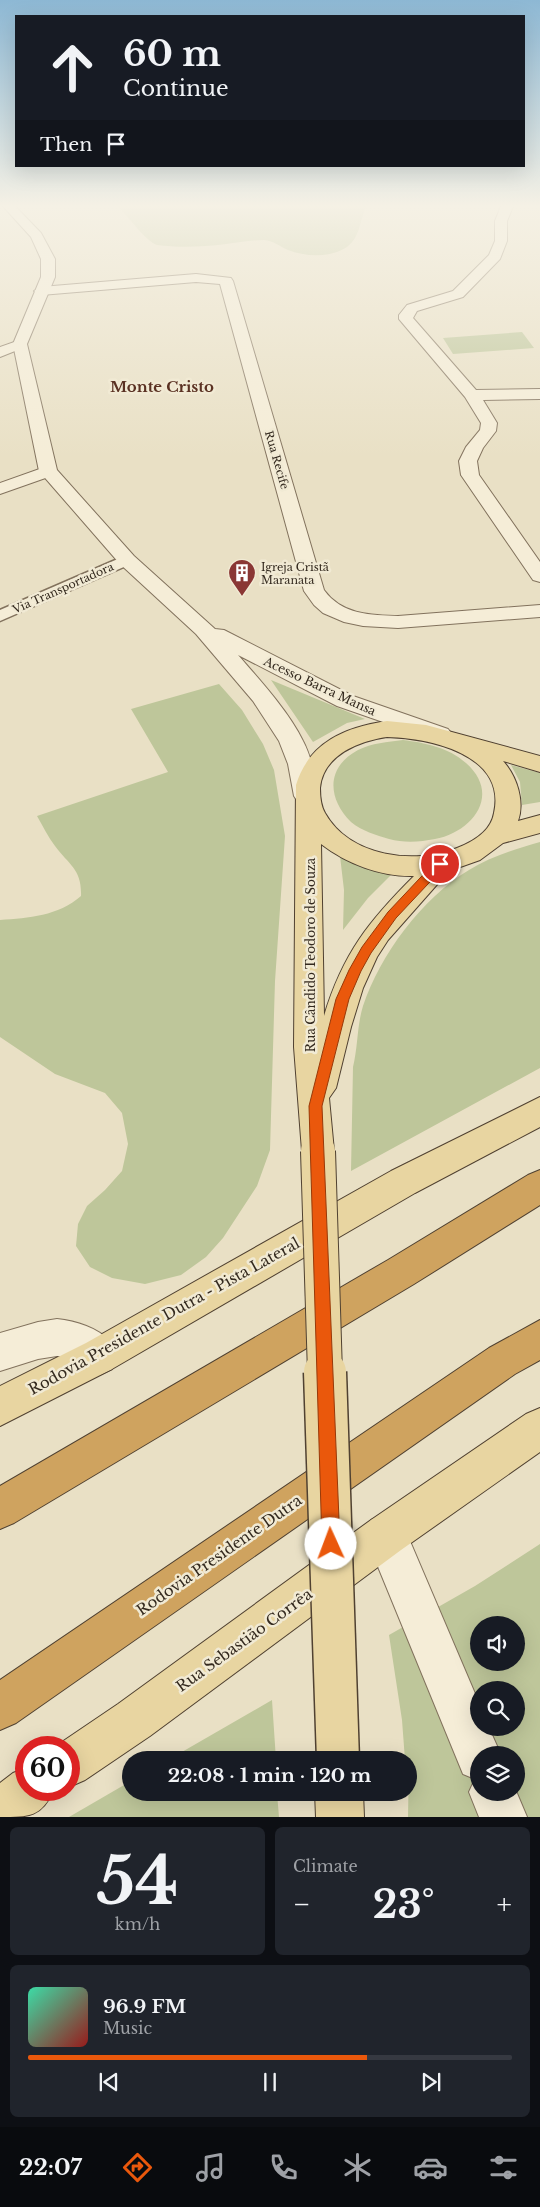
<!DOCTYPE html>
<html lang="en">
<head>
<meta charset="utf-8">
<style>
  :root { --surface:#171b24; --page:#20242c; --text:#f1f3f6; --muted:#9ea1a6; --line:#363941; --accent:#ea580c }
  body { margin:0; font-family:"Libre Baskerville",serif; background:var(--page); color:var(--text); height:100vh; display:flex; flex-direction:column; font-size:19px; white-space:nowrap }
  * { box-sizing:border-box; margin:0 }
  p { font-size:16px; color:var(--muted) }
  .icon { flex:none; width:28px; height:28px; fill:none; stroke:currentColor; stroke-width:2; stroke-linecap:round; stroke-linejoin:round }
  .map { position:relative; height:1817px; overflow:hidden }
  .details { display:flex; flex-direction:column; gap:10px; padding:10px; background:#0d0f14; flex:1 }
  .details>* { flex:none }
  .guide { position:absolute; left:15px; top:15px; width:510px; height:152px; border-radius:0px; box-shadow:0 5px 20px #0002; background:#171b24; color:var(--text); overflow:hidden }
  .buttons { position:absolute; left:470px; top:1616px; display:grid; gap:10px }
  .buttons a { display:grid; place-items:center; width:55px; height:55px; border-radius:50%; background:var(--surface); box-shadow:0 5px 20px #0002; font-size:25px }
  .speed { position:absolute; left:15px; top:1736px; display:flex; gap:10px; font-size:25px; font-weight:700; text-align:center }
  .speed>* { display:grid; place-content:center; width:65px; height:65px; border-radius:50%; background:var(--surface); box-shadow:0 5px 20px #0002; line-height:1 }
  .speed .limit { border:8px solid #d22; background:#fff; color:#111 }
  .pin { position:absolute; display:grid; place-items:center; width:42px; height:42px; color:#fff; margin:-21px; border:2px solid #fff; border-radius:50%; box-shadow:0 1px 5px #0007 }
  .me { position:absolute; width:55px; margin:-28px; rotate:358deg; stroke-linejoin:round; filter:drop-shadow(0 0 4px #0008) }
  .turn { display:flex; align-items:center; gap:18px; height:105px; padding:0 25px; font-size:22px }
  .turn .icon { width:65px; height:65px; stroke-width:2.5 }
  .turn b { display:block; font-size:35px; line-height:42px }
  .then { display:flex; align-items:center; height:48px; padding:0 25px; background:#0003; gap:10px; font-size:19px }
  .big { font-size:38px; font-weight:800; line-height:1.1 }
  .details .tile { flex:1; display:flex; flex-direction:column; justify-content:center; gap:8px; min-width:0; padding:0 18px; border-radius:8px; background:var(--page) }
  .details .dial { align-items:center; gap:0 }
  .dial b { font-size:65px; line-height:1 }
  .song { display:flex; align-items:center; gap:15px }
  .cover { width:60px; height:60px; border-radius:8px; background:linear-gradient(135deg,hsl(160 70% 55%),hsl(0 70% 35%)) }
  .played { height:5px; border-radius:2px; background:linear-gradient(90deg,var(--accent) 70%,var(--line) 70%) }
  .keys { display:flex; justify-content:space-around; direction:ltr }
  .heat { display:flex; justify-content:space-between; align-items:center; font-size:28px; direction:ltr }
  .details .tiles { flex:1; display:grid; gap:10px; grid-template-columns:1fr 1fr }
  .tile:last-child { grid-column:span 2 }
  .trip { position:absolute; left:122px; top:1751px; width:295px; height:50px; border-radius:25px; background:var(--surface); box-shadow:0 5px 20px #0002; font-weight:800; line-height:50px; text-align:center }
  .menu { display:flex; height:80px; justify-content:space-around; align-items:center; background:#090b0e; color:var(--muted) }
  .menu .icon { width:35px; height:35px }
  .menu .active { color:var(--accent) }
  .menu b { font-size:22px; color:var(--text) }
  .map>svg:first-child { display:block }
</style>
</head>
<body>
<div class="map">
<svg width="540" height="1817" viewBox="0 0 540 1817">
  <rect width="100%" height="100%" fill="#e9e0c5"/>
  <path fill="#bec69a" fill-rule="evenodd" d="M115 204H368C359 217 362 236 347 247 330 258 306 257 288 250 279 246 274 241 264 240 251 240 238 243 226 244 203 247 179 248 157 245 145 241 127 214 115 204Z
    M522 332 534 348 453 354 443 338Z
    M271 680 365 719 347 723 313 742Z
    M219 684 242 710 263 744 274 770 285 836 275 981 270 1150 257 1186 223 1238 206 1257 181 1275 145 1284 112 1278 90 1267 76 1246 78 1224 87 1206 105 1190 122 1171 128 1144 122 1113 105 1093 55 1074 0 1037V920C29 918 58 916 81 896 82 869 69 865 55 846 48 837 43 826 37 816L168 772 131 709Z
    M403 740C425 743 448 747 466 763 502 795 472 832 435 839 420 842 404 843 389 839 376 835 362 831 351 822 327 798 326 767 358 750 372 743 387 742 403 740Z
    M511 765 540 773V802L522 805 520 782Z
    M540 842V1068L351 1171 353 1067C358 1047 357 1025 363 1006 380 955 422 898 469 870 490 857 516 849 540 842Z
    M340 856 362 866 393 873 368 898 343 930 344 890Z
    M540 1544V1817H408L409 1760H405L402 1720 389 1635 475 1586ZM479 1625H516V1662H479ZM479 1690H516V1728H479ZM479 1755H516V1792H479Z
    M272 1700 276 1760H168Z
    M131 1781V1792L277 1793 279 1817H69Z"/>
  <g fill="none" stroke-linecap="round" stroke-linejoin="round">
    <defs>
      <path id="service" d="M127 555 133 557 135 560 133 563 0 621V610Z"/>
      <path id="minor" d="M502 204H514L507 221V241L500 259 463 297 417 311 413 318 476 390 540 389V399L483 400 497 423 496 431 483 448 477 461 479 475 540 562V582L533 580 461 475 459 461 466 447 480 430 481 423 465 397 399 319V315L407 305 453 291 489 255 495 241V221Z
        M196 274 231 278 233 281 324 590C342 615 371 615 398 616L540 605V617L398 628 363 626 344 622 323 613 314 605 304 591 220 284 196 282 41 295 34 291 41 287Z
        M20 340 25 341 27 344 25 347 0 357V347Z
        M48 466 54 467 57 471 54 475 0 494V483Z
        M57 1319C76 1321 98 1328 111 1342 114 1345 116 1351 118 1356L112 1369 99 1375 86 1369 71 1358 57 1356 38 1359 0 1371V1333L38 1322Z
        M386 1514 401 1520 479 1703V1728H489L501 1755H479V1792L516 1791 527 1817H479L469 1792 475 1779 463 1774 365 1535 371 1520Z"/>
      <path id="tertiary" d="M1 204H13L41 233 55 259V277L27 344 57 470 134 556 215 629 224 630 353 696 448 729 452 734 448 739 440 742 432 739 337 706 238 655C259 679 289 712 303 741 312 758 315 777 320 796L316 802 307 805 298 802 294 796 288 764 279 741 253 701 196 634 120 564 39 471 13 344 41 277V259L31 237Z"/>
      <path id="primary" d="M387 721 426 725 540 756V772L503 761C517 776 525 802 518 821L540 815V833L503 843 480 860 449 871 388 940 377 957 363 988 351 1027 336 1088 329 1098 334 1151 330 1161 318 1166 306 1161 302 1151 294 1047 296 785C309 742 346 727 387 721ZM387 737C429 738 507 754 494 813 491 831 473 842 457 848 414 865 350 857 325 813 321 806 320 797 320 788 323 755 359 741 387 737ZM321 844C347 864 381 877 414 876 369 921 343 953 324 1016Z
        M540 1097V1127L415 1193 112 1369 0 1426V1386L86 1343 391 1171Z
        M540 1408V1452L401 1550 150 1736 85 1780 69 1787V1748H53L118 1704 371 1520 526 1414Z
        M26 1768V1790H54C41 1817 30 1817 0 1817V1783L13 1773Z
        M315 1792H363L364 1817H316Z"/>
      <path id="motorway" d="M540 1170V1205L414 1284 14 1523 0 1529V1486L388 1260 528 1175Z
        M540 1320V1360L515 1374 16 1723 0 1730V1680L489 1348Z"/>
    </defs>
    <use href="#service" stroke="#82725d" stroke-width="3"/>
    <use href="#minor" stroke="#82725d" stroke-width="2"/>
    <use href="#tertiary" stroke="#82725d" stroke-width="2"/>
    <use href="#primary" stroke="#504131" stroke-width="2"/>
    <use href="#motorway" stroke="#504131" stroke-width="2"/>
    <use href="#service" fill="#f5edd7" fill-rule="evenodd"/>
    <use href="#minor" fill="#f5edd7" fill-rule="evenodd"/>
    <use href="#tertiary" fill="#f5edd7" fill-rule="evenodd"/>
    <use href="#primary" fill="#e8d5a1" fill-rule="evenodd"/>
    <use href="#motorway" fill="#cfa35f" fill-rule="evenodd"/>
    <defs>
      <path id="primary-bridge-far1" d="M318 1151 325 1373"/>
      <path id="primary-bridge" d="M325 1372 338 1760"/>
    </defs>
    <use href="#primary-bridge-far1" stroke="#504131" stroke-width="36" stroke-linecap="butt"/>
    <use href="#primary-bridge" stroke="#504131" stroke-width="45" stroke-linecap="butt"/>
    <use href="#primary-bridge-far1" stroke="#e8d5a1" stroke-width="34"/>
    <use href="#primary-bridge" stroke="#e8d5a1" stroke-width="42"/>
  </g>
  <linearGradient id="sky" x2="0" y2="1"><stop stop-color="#8db8d4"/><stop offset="0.45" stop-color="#f5f1e5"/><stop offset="1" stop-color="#f5f1e5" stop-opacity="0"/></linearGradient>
  <rect width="540" height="458" fill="url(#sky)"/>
  <path fill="#ea580c" stroke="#983908" d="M440 860 444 861 445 864 444 867 396 918 371 953 361 971 349 999 322 1106 340 1544 337 1550 331 1553 325 1550 322 1544 309 1106 336 999 349 970 362 947 388 912 436 861Z"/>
  <defs>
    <symbol id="building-pin" viewBox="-11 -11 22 30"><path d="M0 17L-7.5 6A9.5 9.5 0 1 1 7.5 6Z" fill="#8a3734" stroke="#f1ead4"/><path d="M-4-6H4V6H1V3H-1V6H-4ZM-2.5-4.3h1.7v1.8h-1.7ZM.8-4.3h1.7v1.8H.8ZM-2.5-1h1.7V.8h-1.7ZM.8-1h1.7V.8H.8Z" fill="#fff"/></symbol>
  </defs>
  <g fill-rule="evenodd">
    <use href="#building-pin" x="226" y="557" width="32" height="43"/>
  </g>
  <g text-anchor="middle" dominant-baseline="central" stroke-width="5" stroke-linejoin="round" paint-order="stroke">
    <g font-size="11" fill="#342a1f" stroke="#f1ead4">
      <text transform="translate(277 460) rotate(74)">Rua Recife</text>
      <text transform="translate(63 588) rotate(-24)">Via Transportadora</text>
    </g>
    <g font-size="11" fill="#342a1f" stroke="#f1ead4" text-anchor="start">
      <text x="261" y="567">Igreja Cristã<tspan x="261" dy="13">Maranata</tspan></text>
    </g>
    <g font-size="12" fill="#342a1f" stroke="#f1ead4">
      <text transform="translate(320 686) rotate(25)">Acesso Barra Mansa</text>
      <text transform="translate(310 955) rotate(-90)">Rua Cândido Teodoro de Souza</text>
    </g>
    <g font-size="15" font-weight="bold" fill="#5b3223" stroke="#f1ead4">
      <text x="162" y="386">Monte Cristo</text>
    </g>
    <g font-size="15" fill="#342a1f" stroke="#f1ead4">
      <text transform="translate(164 1316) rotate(-29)">Rodovia Presidente Dutra - Pista Lateral</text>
      <text transform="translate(219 1555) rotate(-35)">Rodovia Presidente Dutra</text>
      <text transform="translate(244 1640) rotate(-36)">Rua Sebastião Corrêa</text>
    </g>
  </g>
</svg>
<div class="buttons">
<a><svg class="icon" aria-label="sound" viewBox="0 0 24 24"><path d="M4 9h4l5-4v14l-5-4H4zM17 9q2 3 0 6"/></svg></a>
<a><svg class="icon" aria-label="search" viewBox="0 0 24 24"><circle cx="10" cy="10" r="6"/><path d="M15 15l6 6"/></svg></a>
<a><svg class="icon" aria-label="layers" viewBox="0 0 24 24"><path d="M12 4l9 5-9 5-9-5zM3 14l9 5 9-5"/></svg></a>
</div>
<div class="speed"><div class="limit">60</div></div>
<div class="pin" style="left:440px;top:864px;background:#d93025"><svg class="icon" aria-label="arrive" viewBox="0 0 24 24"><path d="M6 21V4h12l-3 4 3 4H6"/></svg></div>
<svg class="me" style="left:331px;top:1544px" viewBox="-20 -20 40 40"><circle r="19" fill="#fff"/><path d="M0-13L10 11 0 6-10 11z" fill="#ea580c"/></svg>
<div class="trip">22:08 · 1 min · 120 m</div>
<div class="guide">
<div class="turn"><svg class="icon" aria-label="ahead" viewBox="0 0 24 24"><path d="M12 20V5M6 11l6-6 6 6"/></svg><div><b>60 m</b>Continue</div></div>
<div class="then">Then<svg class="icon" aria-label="arrive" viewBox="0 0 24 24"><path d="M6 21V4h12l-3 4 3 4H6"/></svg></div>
</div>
</div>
<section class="details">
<div class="tiles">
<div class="tile dial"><b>54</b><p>km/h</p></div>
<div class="tile"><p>Climate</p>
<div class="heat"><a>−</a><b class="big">23°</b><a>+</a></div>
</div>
<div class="tile">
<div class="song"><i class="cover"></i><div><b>96.9 FM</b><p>Music</p></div></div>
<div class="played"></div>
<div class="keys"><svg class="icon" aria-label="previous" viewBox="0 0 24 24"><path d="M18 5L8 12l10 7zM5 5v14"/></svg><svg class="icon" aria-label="pause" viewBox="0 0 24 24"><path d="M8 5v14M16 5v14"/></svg><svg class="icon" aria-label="next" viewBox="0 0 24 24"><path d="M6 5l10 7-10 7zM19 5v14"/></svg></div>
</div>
</div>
</section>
<nav class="menu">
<b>22:07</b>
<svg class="icon active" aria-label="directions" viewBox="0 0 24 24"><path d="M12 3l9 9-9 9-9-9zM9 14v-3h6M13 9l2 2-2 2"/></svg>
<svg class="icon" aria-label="music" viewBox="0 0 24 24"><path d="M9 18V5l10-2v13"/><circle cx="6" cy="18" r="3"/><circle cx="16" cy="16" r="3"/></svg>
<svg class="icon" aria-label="phone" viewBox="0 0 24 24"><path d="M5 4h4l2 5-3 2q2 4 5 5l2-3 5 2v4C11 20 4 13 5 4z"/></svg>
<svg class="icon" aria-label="climate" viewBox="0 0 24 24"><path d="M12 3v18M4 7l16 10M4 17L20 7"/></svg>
<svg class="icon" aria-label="car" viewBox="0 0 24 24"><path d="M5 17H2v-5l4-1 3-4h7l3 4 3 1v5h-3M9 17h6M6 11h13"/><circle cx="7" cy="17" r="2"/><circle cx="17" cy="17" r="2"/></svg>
<svg class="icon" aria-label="filters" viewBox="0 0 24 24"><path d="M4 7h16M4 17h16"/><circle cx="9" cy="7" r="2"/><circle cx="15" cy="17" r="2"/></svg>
</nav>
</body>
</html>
